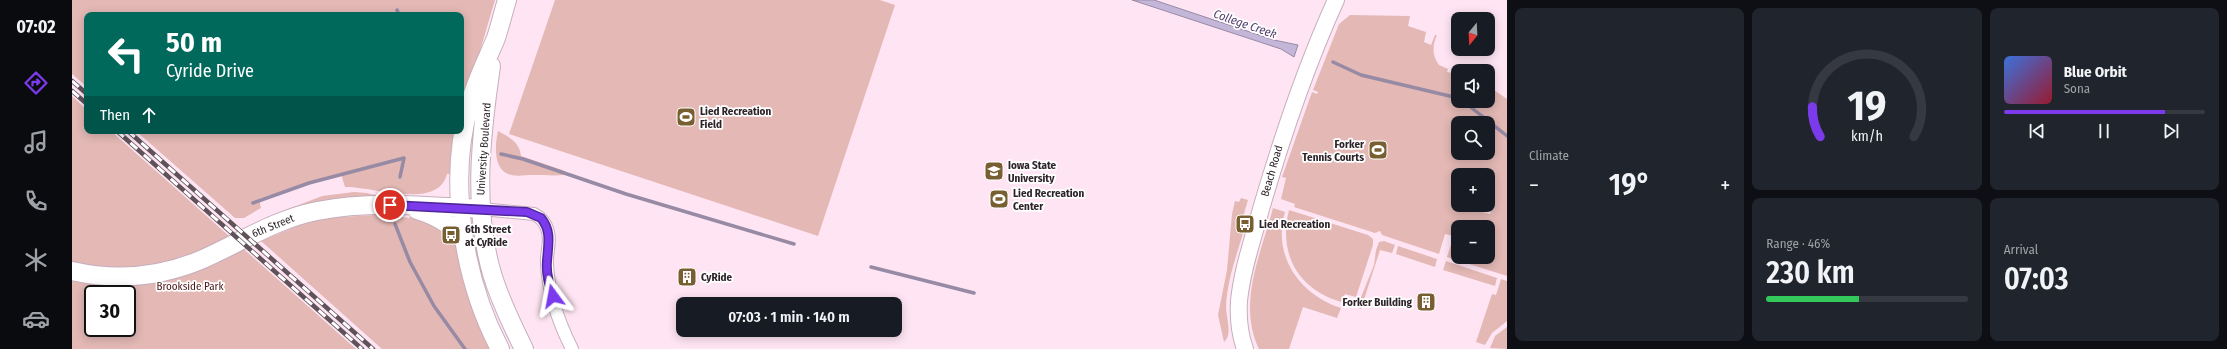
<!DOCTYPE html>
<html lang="en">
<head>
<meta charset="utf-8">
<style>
  :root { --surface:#171b24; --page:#20242c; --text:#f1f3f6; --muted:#9ea1a6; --line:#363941; --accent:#7c3aed }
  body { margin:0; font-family:"Fira Sans Condensed",sans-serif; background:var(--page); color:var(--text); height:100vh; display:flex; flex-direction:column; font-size:15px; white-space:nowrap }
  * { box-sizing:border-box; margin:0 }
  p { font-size:13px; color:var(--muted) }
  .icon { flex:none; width:22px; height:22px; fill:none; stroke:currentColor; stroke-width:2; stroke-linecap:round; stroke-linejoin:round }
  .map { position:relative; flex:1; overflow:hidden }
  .side { display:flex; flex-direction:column; gap:8px; padding:8px; background:#0d0f14; width:720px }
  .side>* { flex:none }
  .guide { position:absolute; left:12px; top:12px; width:380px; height:122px; border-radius:8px; box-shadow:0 2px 10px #0003; background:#00695c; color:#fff; overflow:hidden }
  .needle { width:26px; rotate:198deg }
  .controls { position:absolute; left:1379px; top:12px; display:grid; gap:8px }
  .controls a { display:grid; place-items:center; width:44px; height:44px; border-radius:8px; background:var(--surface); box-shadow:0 2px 10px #0003; font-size:20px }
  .speed { position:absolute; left:12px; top:285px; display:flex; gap:8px; font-size:20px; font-weight:700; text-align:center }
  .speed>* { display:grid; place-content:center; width:52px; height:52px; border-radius:50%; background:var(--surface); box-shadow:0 2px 10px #0003; line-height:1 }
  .speed .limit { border:2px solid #111; border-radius:6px; background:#fff; color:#111 }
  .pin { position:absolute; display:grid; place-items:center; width:34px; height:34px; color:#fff; margin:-17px; border:2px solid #fff; border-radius:50%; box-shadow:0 1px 4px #0007 }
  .me { position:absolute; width:44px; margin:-22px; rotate:347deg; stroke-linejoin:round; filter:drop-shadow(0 0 3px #0008) }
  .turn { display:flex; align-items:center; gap:14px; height:84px; padding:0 16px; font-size:18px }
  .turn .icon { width:52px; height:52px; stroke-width:2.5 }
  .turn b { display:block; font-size:28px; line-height:34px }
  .then { display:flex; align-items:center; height:38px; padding:0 16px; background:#0003; gap:8px; font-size:15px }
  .big { font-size:30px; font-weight:600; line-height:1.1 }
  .side .widget { flex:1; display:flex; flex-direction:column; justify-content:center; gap:6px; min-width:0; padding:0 14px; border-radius:8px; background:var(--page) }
  .side .dial { align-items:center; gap:0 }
  .dial svg { height:104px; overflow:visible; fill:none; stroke:var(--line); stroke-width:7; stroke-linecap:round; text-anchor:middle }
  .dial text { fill:var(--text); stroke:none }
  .song { display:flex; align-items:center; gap:12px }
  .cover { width:48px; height:48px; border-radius:6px; background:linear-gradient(135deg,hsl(220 70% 55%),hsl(350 70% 35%)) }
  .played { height:4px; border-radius:2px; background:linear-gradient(90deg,var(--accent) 80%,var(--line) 80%) }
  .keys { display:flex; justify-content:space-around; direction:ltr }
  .heat { display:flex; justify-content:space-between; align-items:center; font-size:22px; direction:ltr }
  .charge { height:6px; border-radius:3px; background:linear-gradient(90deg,#34c759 46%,var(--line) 0) }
  .side .tiles { flex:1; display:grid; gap:8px; grid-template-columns:repeat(3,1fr) }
  .widget:first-child { grid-row:span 2 }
  .trip { position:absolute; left:604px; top:297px; width:226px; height:40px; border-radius:8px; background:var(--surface); box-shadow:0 2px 10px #0003; font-weight:600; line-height:40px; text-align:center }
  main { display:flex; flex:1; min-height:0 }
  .dock { display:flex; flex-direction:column; width:72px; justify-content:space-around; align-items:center; background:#090b0e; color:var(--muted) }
  .dock .icon { width:28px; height:28px }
  .dock .current { color:var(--accent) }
  .dock b { font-size:18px; color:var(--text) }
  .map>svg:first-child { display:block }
</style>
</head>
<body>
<main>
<nav class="dock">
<b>07:02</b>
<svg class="icon current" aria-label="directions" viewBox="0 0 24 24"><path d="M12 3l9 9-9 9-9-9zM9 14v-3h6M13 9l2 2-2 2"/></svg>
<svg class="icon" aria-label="music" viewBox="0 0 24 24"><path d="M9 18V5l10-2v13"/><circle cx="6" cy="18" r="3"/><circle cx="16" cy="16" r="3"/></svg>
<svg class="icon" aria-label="phone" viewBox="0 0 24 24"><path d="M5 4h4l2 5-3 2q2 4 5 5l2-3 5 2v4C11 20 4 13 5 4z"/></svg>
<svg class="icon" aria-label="climate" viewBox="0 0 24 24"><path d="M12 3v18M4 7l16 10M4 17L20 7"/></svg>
<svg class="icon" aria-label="car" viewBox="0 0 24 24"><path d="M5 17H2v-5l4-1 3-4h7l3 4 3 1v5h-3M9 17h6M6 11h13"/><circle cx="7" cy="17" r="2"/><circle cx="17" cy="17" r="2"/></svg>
</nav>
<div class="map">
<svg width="1435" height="349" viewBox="0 0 1435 349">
  <rect width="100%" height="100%" fill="#ffe5f3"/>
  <path fill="#e3b8b5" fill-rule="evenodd" d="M0 0H423L389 115V15H15V87L0 74Z
    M483 0H808L823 5 746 236 437 134Z
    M1278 15 1338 16 1336 26 1354 32 1352 42 1359 45 1363 35H1365C1360 46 1360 55 1367 65L1376 69 1375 72 1386 74V101H1416V86L1435 99V276L1375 257 1382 236 1373 234 1367 254 1310 235 1308 231 1303 233 1222 207 1223 204 1209 199 1214 178 1210 177 1240 92 1245 94 1246 92 1241 90 1267 24ZM1386 123H1416V153H1386ZM1386 175H1416V202L1422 204 1418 214 1410 212 1412 205H1386ZM1386 227H1416V257H1386Z
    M0 96 15 110V131H39L284 349H0ZM21 294H55V328H21Z
    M64 131H386L381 174H375C366 211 300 186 273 187L269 174 235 183 187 199 189 208 172 218H163Z
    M426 131C437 137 448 142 449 156L490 170 494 172 492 175C481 176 472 175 461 175 453 175 443 177 436 174 421 168 423 144 426 131Z
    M282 192 295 193 307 196 268 198 215 212 214 210 250 196Z
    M1169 198 1176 200 1169 224 1173 226C1166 252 1155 279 1154 307 1154 317 1161 335 1152 342L1146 315 1155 270 1160 214 1163 201 1167 202Z
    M1201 208 1213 212C1200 256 1228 295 1269 308L1265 318 1231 307 1217 349H1187C1165 303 1189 254 1201 208Z
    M1217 210 1296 235 1301 239V245L1284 297 1273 294 1269 302C1226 289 1206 254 1217 210Z
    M304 215 340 218 356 220 371 226 367 230 374 237 378 234 384 244 420 349H310L189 241 228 225 250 218Z
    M1312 241 1323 245 1320 253 1308 250 1289 309 1285 307 1302 265 1304 250 1307 242Z
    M1326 246 1365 259 1363 267 1324 254Z
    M1374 261 1425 278 1423 286 1371 270Z
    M1429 279 1435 281V321L1420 333 1413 345 1404 342 1420 294 1424 295Z
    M1435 327V349L1418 348 1423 336Z"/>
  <path fill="#c4b6d8" stroke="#978aa4" d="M1060 0H1082L1202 40 1226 45 1222 57 1209 49Z"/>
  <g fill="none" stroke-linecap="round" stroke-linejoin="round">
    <path stroke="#978aa4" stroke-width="3.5" d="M325 10 327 15
      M1261 62 1289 75 1386 98
      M1391 101 1435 136
      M429 154 451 159 554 194 722 244
      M181 203 237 183 332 158 328 177
      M323 224 338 262 362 306 393 349
      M799 267 902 293"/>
    <defs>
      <path id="minor" d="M409 209 462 214C470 218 474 223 476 232 479 243 474 253 475 263 476 292 487 323 500 349"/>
      <path id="tertiary" d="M1173 349C1168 335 1166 317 1167 301 1170 270 1181 239 1189 209 1210 137 1233 68 1264 0"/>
      <path id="secondary" d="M419 66C409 135 400 209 421 277 429 302 440 325 452 349
        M345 210C365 216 381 225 393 242
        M0 271C44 281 89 277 131 259 169 242 204 219 245 211 298 200 355 206 409 209
        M428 349C391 279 375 180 398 103 404 81 415 60 424 38 428 26 431 13 435 0"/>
    </defs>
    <use href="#minor" stroke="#c7aebc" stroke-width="14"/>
    <use href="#tertiary" stroke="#c7aebc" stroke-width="18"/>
    <use href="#secondary" stroke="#c7aebc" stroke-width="20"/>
    <use href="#minor" stroke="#fff" stroke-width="12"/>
    <use href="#tertiary" stroke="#fff" stroke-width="16"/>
    <use href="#secondary" stroke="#fff" stroke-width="18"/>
    <defs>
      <path id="rail" d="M0 81 15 94
        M0 91 15 104
        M45 131 290 349
        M56 131 301 349"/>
    </defs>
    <use href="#rail" stroke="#5f5259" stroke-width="4.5"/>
    <use href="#rail" stroke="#fff" stroke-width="3" stroke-dasharray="9" stroke-linecap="butt"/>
  </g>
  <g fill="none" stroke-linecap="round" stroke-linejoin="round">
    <defs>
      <path id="route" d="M318 205 455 212 469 218C480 231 476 245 475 261 474 272 477 285 481 296"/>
    </defs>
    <use href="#route" stroke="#51269a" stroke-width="10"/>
    <use href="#route" stroke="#7c3aed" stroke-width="7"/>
  </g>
  <defs>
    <symbol id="stadium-square" viewBox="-11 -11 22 22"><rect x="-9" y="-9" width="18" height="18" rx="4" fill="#785f31" stroke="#fff"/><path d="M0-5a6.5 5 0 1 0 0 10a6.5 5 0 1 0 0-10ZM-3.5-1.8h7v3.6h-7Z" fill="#fff"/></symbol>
    <symbol id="university-square" viewBox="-11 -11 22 22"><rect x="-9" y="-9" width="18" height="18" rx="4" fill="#785f31" stroke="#fff"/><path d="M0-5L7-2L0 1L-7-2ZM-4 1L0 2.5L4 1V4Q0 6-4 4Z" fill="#fff"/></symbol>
    <symbol id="bus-square" viewBox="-11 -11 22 22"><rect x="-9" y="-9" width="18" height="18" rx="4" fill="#785f31" stroke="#fff"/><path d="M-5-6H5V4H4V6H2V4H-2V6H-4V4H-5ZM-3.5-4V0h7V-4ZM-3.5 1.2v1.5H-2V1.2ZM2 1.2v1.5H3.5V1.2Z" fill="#fff"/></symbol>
    <symbol id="building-square" viewBox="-11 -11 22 22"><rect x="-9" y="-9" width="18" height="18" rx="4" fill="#785f31" stroke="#fff"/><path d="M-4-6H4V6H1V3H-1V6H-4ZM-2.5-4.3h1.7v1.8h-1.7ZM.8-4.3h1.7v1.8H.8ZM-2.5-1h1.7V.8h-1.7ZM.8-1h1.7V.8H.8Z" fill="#fff"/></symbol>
  </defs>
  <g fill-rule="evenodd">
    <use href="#stadium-square" x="603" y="106" width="22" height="22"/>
    <use href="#stadium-square" x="1295" y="139" width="22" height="22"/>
    <use href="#university-square" x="911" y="160" width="22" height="22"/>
    <use href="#stadium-square" x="916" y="188" width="22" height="22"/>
    <use href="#bus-square" x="1162" y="213" width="22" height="22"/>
    <use href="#bus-square" x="368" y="224" width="22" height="22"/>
    <use href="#building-square" x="604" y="266" width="22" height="22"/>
    <use href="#building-square" x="1343" y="291" width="22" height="22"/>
  </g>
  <g text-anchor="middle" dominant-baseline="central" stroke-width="3.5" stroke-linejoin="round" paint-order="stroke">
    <g font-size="11" font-weight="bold" fill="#2d2429" stroke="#fff" text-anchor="start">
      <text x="628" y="111">Lied Recreation<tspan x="628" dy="13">Field</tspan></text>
      <text x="1292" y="144" text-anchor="end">Forker<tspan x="1292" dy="13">Tennis Courts</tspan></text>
      <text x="936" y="165">Iowa State<tspan x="936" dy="13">University</tspan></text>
      <text x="941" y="193">Lied Recreation<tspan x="941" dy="13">Center</tspan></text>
      <text x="1187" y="224">Lied Recreation</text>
      <text x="393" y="229">6th Street<tspan x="393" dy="13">at CyRide</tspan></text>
      <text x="629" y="277">CyRide</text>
      <text x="1340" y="302" text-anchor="end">Forker Building</text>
    </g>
    <g font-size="11" fill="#2d2429" stroke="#fff">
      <text transform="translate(412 149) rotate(-86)">University Boulevard</text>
      <text transform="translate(1200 171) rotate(-74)">Beach Road</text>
      <text transform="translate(201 226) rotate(-22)">6th Street</text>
    </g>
    <g font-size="11" fill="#4c1617" stroke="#fff">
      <text x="118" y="286">Brookside Park</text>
    </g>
    <g font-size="12" font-style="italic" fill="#543f6e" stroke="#fff">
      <text transform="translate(1173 24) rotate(19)">College Creek</text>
    </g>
  </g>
</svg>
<div class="controls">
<a><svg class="needle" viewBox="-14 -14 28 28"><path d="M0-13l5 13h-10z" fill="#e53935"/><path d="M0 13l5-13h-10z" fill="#9ea1a6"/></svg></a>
<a><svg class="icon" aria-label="sound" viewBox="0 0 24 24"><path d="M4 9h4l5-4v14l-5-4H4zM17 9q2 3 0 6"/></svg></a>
<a><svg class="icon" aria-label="search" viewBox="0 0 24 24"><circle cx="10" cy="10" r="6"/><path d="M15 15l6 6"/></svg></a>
<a>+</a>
<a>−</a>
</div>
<div class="speed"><div class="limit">30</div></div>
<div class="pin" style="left:318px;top:205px;background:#d93025"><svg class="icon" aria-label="arrive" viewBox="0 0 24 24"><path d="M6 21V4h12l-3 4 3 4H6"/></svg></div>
<svg class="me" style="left:481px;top:296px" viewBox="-20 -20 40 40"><path d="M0-17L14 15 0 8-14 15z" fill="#7c3aed" stroke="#fff" stroke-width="4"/></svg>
<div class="trip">07:03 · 1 min · 140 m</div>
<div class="guide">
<div class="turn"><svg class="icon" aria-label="left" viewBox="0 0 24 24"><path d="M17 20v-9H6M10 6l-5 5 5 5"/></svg><div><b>50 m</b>Cyride Drive</div></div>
<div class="then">Then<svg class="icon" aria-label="ahead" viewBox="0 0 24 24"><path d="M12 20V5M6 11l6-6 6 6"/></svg></div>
</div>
</div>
<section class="side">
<div class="tiles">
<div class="widget"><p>Climate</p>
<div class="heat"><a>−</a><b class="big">19°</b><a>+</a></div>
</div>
<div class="widget dial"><svg viewBox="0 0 100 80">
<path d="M14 69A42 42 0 1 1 86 69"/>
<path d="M14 69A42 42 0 0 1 8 46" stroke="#7c3aed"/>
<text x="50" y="56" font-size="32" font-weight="700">19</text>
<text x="50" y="72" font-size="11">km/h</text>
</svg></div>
<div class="widget">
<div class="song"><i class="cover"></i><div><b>Blue Orbit</b><p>Sona</p></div></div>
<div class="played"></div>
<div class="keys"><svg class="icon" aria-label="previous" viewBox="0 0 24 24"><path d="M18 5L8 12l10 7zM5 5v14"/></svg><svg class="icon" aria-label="pause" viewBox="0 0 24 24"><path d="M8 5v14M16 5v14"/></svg><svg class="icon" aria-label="next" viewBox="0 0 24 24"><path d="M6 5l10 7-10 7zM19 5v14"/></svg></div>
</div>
<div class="widget"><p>Range · 46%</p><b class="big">230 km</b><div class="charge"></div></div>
<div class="widget"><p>Arrival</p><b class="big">07:03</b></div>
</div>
</section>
</main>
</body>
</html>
